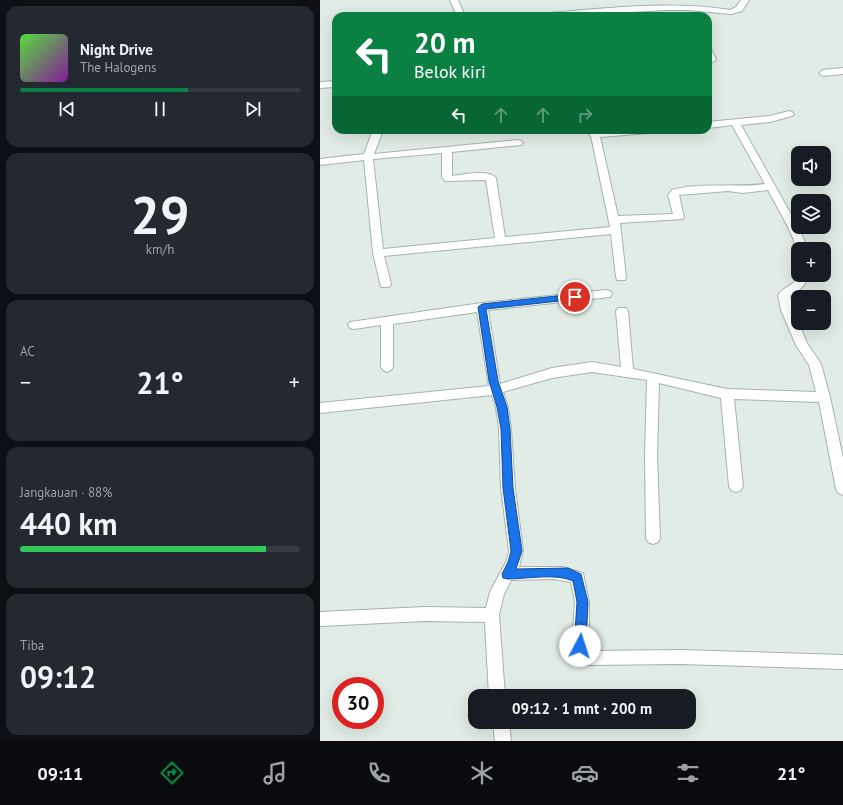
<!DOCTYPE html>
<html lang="id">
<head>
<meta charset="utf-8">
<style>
  :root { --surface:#171b24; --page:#242831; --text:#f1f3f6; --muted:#9ea1a6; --line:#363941; --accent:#0b8043 }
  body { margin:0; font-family:"PT Sans",sans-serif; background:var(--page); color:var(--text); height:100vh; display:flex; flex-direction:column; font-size:15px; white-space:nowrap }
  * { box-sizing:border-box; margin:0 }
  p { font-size:13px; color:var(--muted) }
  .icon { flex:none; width:22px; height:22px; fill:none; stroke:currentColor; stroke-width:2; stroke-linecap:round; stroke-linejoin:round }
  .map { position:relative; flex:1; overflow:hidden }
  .drawer { display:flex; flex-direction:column; gap:6px; padding:6px; background:#0d0f14; width:320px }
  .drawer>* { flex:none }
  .banner { position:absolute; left:12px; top:12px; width:380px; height:122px; border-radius:12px; box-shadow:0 4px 16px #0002; background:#0b8043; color:#fff; overflow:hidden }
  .controls { position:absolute; left:471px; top:146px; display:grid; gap:8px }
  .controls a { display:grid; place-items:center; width:40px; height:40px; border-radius:8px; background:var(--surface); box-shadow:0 4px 16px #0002; font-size:20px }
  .speed { position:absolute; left:12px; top:677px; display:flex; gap:8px; font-size:20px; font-weight:700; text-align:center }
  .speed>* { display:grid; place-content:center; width:52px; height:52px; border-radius:50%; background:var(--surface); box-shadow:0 4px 16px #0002; line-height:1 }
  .speed .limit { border:6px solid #d22; background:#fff; color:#111 }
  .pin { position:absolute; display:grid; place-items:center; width:34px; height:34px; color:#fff; margin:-17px; border:2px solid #fff; border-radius:50%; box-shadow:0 1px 4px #0007 }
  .me { position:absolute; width:44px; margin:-22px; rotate:5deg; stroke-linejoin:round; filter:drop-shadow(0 0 3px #0008) }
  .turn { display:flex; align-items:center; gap:14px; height:84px; padding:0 16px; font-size:18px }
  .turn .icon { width:52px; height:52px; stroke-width:2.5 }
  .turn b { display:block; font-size:28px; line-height:34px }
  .lanes { display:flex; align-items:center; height:38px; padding:0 16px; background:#0003; justify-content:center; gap:20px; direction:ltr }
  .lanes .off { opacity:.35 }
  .big { font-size:30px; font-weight:700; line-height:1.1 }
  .drawer .card { flex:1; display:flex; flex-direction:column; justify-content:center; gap:6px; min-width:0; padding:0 14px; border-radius:12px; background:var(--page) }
  .drawer .dial { align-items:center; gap:0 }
  .dial b { font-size:52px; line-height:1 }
  .song { display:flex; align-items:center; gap:12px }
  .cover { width:48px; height:48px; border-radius:6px; background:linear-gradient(135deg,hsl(110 70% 55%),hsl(290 70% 35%)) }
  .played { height:4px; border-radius:2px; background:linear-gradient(90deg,var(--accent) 60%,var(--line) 60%) }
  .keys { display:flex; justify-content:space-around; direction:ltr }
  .heat { display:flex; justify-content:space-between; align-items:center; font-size:22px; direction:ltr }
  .charge { height:6px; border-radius:3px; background:linear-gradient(90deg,#34c759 88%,var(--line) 0) }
  .trip { position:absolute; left:148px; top:689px; width:228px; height:40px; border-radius:12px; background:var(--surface); box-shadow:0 4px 16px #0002; font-weight:700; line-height:40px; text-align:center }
  .tab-bar { display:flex; height:64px; justify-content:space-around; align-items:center; background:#090b0e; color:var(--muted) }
  .tab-bar .icon { width:28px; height:28px }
  .tab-bar .on { color:var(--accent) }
  .tab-bar b { font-size:18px; color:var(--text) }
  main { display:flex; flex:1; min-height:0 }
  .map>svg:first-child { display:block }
</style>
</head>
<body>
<main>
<section class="drawer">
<div class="card">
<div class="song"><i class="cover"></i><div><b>Night Drive</b><p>The Halogens</p></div></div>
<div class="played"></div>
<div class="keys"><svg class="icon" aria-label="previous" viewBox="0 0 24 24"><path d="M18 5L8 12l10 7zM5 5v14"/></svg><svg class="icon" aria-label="pause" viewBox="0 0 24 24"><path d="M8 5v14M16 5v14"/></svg><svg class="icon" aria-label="next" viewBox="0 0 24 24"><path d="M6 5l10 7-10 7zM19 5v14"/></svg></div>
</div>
<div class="card dial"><b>29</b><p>km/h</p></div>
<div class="card"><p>AC</p>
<div class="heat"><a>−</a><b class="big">21°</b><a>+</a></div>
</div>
<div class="card"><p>Jangkauan · 88%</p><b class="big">440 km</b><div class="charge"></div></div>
<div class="card"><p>Tiba</p><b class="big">09:12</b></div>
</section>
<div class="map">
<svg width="523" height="741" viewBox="0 0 523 741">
  <rect width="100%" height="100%" fill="#e1ece6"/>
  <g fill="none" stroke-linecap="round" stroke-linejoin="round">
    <defs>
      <path id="street" d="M130 0H138L145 16H137Z
        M421 0H429L422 11 411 14 368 10H345L248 16H214L218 14C268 10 318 4 368 6 382 6 396 8 410 10L416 7Z
        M388 48 391 49 396 59 395 61 392 62 388 59Z
        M523 68V74L503 76 499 73 503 70Z
        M16 81V87L0 88V82Z
        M469 111 472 112 474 114 472 116 450 122 421 125 477 225 484 240 485 249H478V252H476L474 240 467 225 448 190 423 193 408 191 359 195 364 217 363 219 300 223 306 277 305 280H297L296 277 291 234 64 256 71 284 69 287H61L53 253 44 160 0 165V159L44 154 53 130H63L54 154 198 140 201 141 203 143 201 145 132 152V176C143 175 168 169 176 178L185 237 290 227 271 136 264 130H275L277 132 299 130H335L330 133 280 137 298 216 353 214 348 195 352 190C381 182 415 188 445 184L412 125 388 128V122L450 116ZM122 153V177L125 181 166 180 175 238 63 249 53 159Z
        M478 274 488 275C486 287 479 290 470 296L473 310 487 343 501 364 510 397 523 458V495L518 493 516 489 499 402 414 399 423 486 421 490 416 492 411 490 409 486 401 398 339 383 337 456 340 538 338 542 333 544 328 542 326 538 325 456 327 380 272 372 232 378 183 392 188 407 191 429 195 488 203 551 199 567H243L263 573 269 602V651L361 650 523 655V669L361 664 265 665 257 661 252 646 255 602 251 582 234 579 191 580 184 594 179 615 185 696H169L165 622 105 621 0 626V612L105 607 166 608 170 592 186 562 189 551 181 488 179 429 176 407 172 395 0 413V403L169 386 157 312 73 324V367L71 370 67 372 63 370 61 367V325L34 329 30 328 28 325 30 322 162 303 286 290 290 291 292 294 290 297 168 310 180 384 232 368 272 362 301 367 296 311 298 308H306L308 311 313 369 407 389 496 392 489 365 476 345 461 310 458 295C465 285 474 288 478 274Z
        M173 722H189L191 741H175Z"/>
    </defs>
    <use href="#street" stroke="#a3b4ac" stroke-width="2"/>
    <use href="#street" fill="#fff" fill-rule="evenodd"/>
  </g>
  <path fill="#1a73e8" stroke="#114b97" d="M255 294 258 295 259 297 258 299 166 309 178 381 187 407 190 429 193 488 202 551 196 569 248 568 261 574 268 602 266 646 264 650 260 651 256 650 254 646 257 602 253 581C236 573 206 579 187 579L183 578 182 574 188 562 191 551 183 488 181 429 177 407 169 381 158 307 162 304Z"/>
</svg>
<div class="controls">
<a><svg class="icon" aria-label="sound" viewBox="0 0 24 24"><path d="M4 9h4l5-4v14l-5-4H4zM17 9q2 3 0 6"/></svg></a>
<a><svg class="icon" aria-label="layers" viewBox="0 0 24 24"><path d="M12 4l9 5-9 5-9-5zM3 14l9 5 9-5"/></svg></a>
<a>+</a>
<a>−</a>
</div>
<div class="speed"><div class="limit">30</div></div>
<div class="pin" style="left:255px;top:297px;background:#d93025"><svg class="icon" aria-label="arrive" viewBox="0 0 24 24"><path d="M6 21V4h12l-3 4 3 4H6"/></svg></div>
<svg class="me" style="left:260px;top:646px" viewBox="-20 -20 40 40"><circle r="19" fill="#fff"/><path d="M0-13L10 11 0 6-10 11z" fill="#1a73e8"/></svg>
<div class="trip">09:12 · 1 mnt · 200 m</div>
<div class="banner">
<div class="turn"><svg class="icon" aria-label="left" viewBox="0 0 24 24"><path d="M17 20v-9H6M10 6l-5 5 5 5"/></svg><div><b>20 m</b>Belok kiri</div></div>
<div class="lanes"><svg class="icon" aria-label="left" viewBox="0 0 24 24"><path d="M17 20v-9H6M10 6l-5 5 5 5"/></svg><svg class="icon off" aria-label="ahead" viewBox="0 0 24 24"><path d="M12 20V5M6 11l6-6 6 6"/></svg><svg class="icon off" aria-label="ahead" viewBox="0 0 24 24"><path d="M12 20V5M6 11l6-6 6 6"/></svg><svg class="icon off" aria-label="right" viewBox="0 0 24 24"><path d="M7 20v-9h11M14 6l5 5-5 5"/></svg></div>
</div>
</div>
</main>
<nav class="tab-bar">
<b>09:11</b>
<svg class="icon on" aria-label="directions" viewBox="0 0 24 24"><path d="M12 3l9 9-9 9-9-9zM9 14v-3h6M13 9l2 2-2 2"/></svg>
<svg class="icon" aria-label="music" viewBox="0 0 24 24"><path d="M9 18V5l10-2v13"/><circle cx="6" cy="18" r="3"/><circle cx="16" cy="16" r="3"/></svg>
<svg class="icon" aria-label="phone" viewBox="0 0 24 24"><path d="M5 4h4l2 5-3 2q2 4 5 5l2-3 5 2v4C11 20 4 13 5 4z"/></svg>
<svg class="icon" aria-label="climate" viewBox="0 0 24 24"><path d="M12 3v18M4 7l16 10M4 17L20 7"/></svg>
<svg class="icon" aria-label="car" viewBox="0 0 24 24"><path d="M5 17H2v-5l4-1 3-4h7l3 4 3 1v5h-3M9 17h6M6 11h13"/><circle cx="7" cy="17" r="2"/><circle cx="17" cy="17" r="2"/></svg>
<svg class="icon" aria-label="filters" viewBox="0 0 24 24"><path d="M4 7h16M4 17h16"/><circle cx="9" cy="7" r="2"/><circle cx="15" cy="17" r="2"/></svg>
<b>21°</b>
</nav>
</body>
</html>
